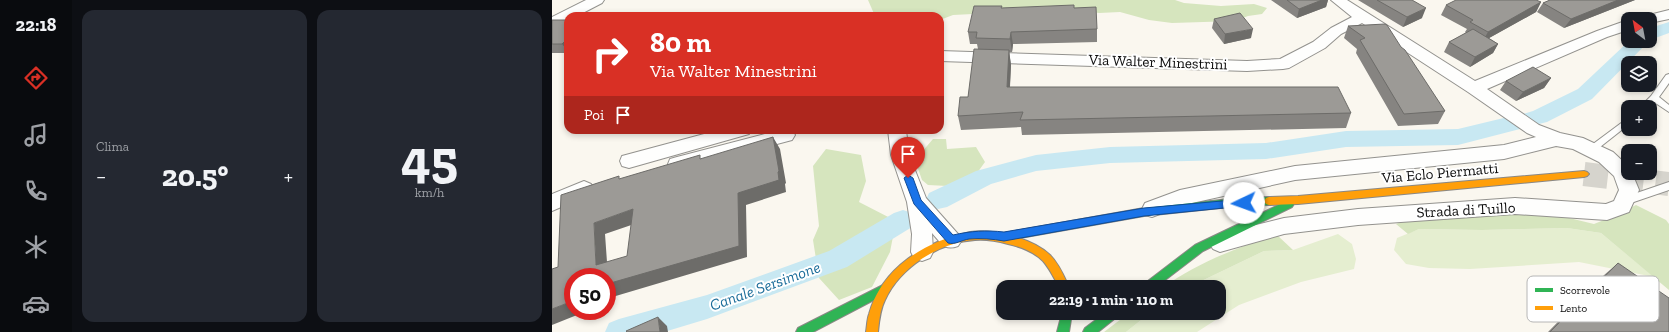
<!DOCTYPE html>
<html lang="it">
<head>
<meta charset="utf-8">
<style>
  :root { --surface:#171b24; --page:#242831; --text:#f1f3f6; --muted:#9ea1a6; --accent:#d93025 }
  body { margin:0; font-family:"Zilla Slab",serif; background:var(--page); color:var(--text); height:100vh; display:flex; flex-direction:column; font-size:15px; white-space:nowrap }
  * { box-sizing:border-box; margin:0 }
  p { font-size:13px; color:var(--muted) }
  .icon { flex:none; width:22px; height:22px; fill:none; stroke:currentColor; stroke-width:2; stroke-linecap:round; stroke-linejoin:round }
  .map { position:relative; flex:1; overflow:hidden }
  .drawer { display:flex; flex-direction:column; gap:10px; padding:10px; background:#0d0f14; width:480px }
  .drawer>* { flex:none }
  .guide { position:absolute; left:12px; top:12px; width:380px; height:122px; border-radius:12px; box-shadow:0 2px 6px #0003; background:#d93025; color:#fff; overflow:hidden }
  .needle { width:26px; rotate:328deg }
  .controls { position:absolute; left:1069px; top:12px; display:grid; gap:8px }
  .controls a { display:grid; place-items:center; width:36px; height:36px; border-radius:8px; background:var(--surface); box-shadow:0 2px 6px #0003; font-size:20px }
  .speed { position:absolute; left:12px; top:268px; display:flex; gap:8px; font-size:20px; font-weight:700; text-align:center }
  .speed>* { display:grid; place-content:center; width:52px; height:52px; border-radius:50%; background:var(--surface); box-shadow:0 2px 6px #0003; line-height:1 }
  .speed .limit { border:6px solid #d22; background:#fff; color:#111 }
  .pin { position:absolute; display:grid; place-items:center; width:34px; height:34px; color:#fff; margin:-41px -17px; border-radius:50% 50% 50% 0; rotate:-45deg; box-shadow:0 0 4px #0007 }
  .pin .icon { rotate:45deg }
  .me { position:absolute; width:44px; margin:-22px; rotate:267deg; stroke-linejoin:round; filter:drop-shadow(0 0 3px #0008) }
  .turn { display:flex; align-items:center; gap:14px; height:84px; padding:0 20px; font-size:18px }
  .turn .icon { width:52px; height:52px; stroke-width:2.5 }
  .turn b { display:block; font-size:28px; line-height:34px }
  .then { display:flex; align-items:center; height:38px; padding:0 20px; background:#0003; gap:8px; font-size:15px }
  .big { font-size:30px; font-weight:700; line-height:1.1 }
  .drawer .card { flex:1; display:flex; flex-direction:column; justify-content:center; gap:6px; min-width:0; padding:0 14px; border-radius:12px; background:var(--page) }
  .drawer .dial { align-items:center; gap:0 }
  .dial b { font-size:52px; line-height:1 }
  .heat { display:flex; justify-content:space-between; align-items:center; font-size:22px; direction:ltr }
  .drawer .tiles { flex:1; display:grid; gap:10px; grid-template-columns:repeat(2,1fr) }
  .trip { position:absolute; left:444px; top:280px; width:230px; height:40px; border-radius:12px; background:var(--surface); box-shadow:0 2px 6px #0003; font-weight:700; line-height:40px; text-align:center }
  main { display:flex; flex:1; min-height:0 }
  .tab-bar { display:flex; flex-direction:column; width:72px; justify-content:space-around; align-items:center; background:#090b0e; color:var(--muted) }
  .tab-bar .icon { width:28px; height:28px }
  .tab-bar .on { color:var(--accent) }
  .tab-bar b { font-size:18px; color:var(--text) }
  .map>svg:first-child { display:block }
</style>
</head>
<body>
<main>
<nav class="tab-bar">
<b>22:18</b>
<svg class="icon on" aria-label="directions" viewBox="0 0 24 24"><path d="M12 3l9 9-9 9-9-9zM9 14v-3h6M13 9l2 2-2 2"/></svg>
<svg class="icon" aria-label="music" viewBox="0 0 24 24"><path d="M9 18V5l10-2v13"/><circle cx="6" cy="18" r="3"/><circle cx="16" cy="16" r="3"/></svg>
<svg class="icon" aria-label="phone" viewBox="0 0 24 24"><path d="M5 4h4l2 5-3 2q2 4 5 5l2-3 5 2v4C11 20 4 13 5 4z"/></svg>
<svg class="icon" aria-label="climate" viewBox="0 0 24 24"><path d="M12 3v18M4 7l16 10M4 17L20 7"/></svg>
<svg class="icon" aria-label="car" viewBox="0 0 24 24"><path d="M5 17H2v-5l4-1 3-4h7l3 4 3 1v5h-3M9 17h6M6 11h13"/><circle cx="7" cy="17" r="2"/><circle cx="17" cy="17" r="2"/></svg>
</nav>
<section class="drawer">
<div class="tiles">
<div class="card"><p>Clima</p>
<div class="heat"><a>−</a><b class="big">20.5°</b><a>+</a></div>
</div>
<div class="card dial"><b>45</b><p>km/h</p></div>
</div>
</section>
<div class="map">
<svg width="1117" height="332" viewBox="0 0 1117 332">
  <rect width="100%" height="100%" fill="#faf7ef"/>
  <path fill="#e5eed0" d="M1015 228 1049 233 1102 277 1027 262 918 269 877 268 854 264 842 250 845 238 867 229 930 230Z
    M786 234 800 244 804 259 802 269 749 282 687 305 645 332H574L598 313H667V287H637L712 251 741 250Z"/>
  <path fill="#d6e5be" d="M316 0H623L632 3 669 6 702 4 715 8 710 14 696 16 683 21 620 23 597 20 568 12 547 13 519 9 401 15 388 20V16H323Z
    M381 139H394L395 149 424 147 433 162 415 187 376 185 370 180 363 160Z
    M274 149 309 155 314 181 307 202 344 221 338 252 320 287 287 300 267 278 261 240 267 226 261 166Z
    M1084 205 1114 220 1117 224V290L1049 233 1015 228 930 230 867 229 856 234 844 224 858 219 941 213 1013 217 1042 224 1062 216Z
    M725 235 741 250 712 251 637 287H612C643 264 688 246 725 235Z
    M577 313H598L574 332H552Z"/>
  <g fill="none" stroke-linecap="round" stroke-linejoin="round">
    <path fill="#c8e8f2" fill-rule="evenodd" d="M1117 22V33L1098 40V28Z
      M1077 41H1097L1040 99 995 122 979 126 971 124 968 119 971 114 981 111 1026 89Z
      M960 116 968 119 971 124 968 129 906 145 794 147 714 159 558 163 484 171 439 184 395 207 386 209 377 207 374 200 377 193 424 171 484 155 558 147 714 143 794 131 906 129Z
      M351 210 360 213 363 220 360 227 295 267 155 319 112 332H53L57 323 67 319 155 295 277 251 342 213Z"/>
    <path stroke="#d6d4cd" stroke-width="24" stroke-dasharray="24 12" stroke-linecap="butt" d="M1032 174 1117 184"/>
    <defs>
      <path id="lane" d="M1117 74V83L1107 97 1117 105V112L1102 102 1097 107H1088L1099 96 1114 75Z
        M1076 118V125L1043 151H1037L1036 149 1037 147Z
        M1117 182V190L1073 205 1070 204 1068 201 1070 198Z"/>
      <path id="street" d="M34 0H52L50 3 25 16H16V21L0 28V17Z
        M779 0H795L923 81 1045 31 1076 20V30L1055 37 935 89 987 125 1008 133 1031 138 1061 152 1076 166V173H1080L1087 190 1077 212 1055 220 963 214 806 225 732 234 668 252 661 249 657 243 661 237 668 234 732 218 806 209 963 198 1054 204 1062 201 1067 190 1062 176 1047 162 1021 149 1004 146 952 159 743 180 631 205 600 217 593 215 590 209 593 203 628 190 743 166 952 145 984 137 975 133 916 92 810 23 789 34 773 48 737 68 731 69 695 71 388 61V51L695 61 728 59 761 42 779 28 800 17Z
        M1117 10V19L1098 23V19H1091L1093 16Z
        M167 130H200L197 134 77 168 70 166 68 161 70 156Z
        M228 130H240L243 135 240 140 125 171 118 169 116 164 118 159 125 157Z
        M336 130H354L357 155 374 198 406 234 410 240 406 246C392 251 389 243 380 233L381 252 378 258 370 261 362 258 359 252 360 234 355 202 339 155Z
        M32 181 39 184 42 189 39 194 0 211V194Z"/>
      <path id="fast" d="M717 197 720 198 722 201 720 204 717 205 678 207 592 216 452 241 448 240 447 237 448 234 452 233 592 208 678 199Z
        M737 200 740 201 742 204 740 207 651 251 604 287H591L592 284 643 245Z
        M333 284 337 286 338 289 337 292 261 332H244L246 328Z
        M510 313H520L517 332H505Z
        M553 313H567L566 316 546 332H531L533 328Z"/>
      <path id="slow" d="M1032 171 1035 172 1037 174 1035 176 1032 177 746 204 717 205 714 204 712 201 714 198 717 197 746 196Z
        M418 232C442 229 480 238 498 255 507 264 512 276 517 287H507C502 278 498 269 491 261 481 251 469 247 456 244 445 241 434 239 423 240 388 242 348 267 333 300 328 310 327 321 326 332H314C315 326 315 319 317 314 330 267 374 241 418 232Z"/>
    </defs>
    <use href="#lane" stroke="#93928e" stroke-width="2"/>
    <use href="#street" stroke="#93928e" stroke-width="2"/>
    <use href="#fast" stroke="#8a8885" stroke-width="2"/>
    <use href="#slow" stroke="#8a8885" stroke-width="2"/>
    <use href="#lane" fill="#fefefd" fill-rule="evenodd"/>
    <use href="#street" fill="#fefefd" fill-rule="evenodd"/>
    <use href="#fast" fill="#30b455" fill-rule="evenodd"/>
    <use href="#slow" fill="#ff9f0a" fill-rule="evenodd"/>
  </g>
  <path fill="#868481" d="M719 0H776L774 7 745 18Z
    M806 0H860L870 18 851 27Z
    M998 0H1083L1012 28 985 12 991 3Z
    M989 2 984 12 937 38 946 44 941 53 918 67 892 52 897 42 914 33 913 32 915 29 889 15 894 5Z
    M450 8H523L545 29V42L461 44 460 52H457L459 65 458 87 799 113 794 128 470 135 469 127 409 130 406 116 416 97 426 49 425 44H418L416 32Z
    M662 19 699 38 672 44 660 28Z
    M0 20H16V53H0Z
    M796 26 849 47 893 111 886 124 846 126 804 53 805 49 792 38Z
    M999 78 992 88 964 101 948 90 954 81Z
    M1066 263 1117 332H996L1051 276Z"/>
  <path fill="#6d6c69" d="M770 0H776L774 7 745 18 747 9Z
    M1066 0H1083L1012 28 1019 19Z
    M989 2 984 12 930 42 936 32Z
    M874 8 870 18 851 27 855 17Z
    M701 29 699 38 672 44 673 34Z
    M459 32 461 44 460 52 458 39Z
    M16 38V51L10 44Z
    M946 44 941 53 918 67 923 57Z
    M457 50 459 65 457 101 455 87Z
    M999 78 992 88 964 101 971 92Z
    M221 137 228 149 234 183 233 184 234 192 194 205 195 257 57 298 58 302 55 303V284L186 193 226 172Z
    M81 209 91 221 53 234 56 276 44 265 42 223Z
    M21 301V311H35L0 325V309Z
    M106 317 115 326 116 332H108Z"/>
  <path fill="#9c9a96" stroke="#6d6c69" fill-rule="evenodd" d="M735 0H770L747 9Z
    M825 0H860L874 8 855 17Z
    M904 0H984L989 2 936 32 918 22 921 20 894 5Z
    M998 0H1066L1019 19 991 3Z
    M522 5V8L544 7 545 29 459 32 458 39 424 38 425 32H416L422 6H450L449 8Z
    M688 13 701 29 673 34 662 19Z
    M0 20H16V38L10 44H0Z
    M833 24 835 25 849 47 853 50 893 111 852 114 808 40 813 38 796 26Z
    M921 29 946 44 923 57 897 42Z
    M422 49 457 50 455 87H786L799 113 468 120 471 112 406 116 408 97H416Z
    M981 67 999 78 971 92 954 81Z
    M221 137 227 171 226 172 227 180 186 193 187 246 55 284V277H21V301L0 309V269L6 267 9 195 67 176V179L148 155V159ZM81 209 75 256 44 265 42 223Z
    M1066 263 1117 298V332H998Z
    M106 317 108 332H75L74 331Z"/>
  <path fill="#1a73e8" stroke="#114b97" d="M356 175 361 178 369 200 401 235C419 231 434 230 452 232L592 208 692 199 695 200 697 203 695 205 692 206 592 216 452 241C441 239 429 238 417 239 410 240 403 245 396 243L362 204 352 178Z"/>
  <g text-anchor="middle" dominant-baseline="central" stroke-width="4" stroke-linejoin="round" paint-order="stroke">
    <g font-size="15" fill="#0c0c0c" stroke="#fff">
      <text transform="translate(606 62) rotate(2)">Via Walter Minestrini</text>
      <text transform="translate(888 173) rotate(-5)">Via Eclo Piermatti</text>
      <text transform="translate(914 210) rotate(-3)">Strada di Tuillo</text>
    </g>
    <g font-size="16" font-style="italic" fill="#1a6c99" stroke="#fff">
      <text transform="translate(213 286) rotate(-20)">Canale Sersimone</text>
    </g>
  </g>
  <rect x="975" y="276" width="132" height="46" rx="6" fill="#fff" stroke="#b6b6b6" stroke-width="1"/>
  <rect x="983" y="288" width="18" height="4" fill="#30b455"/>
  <rect x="983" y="306" width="18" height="4" fill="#ff9f0a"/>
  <g font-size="11" fill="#0c0c0c">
    <text x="1008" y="294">Scorrevole</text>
    <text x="1008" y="312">Lento</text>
  </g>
</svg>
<div class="controls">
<a><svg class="needle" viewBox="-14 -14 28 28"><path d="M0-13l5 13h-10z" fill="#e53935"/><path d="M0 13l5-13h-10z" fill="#9ea1a6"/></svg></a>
<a><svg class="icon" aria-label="layers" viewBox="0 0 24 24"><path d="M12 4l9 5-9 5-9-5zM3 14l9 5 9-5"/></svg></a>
<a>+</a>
<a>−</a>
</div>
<div class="speed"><div class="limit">50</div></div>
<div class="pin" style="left:356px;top:178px;background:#d93025"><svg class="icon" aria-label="arrive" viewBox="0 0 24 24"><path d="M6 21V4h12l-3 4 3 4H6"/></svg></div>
<svg class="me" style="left:692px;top:203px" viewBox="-20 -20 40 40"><circle r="19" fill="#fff"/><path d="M0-13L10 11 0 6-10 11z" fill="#1a73e8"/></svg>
<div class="trip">22:19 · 1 min · 110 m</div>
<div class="guide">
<div class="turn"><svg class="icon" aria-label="right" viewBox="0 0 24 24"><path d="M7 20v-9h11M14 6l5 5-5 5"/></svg><div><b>80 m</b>Via Walter Minestrini</div></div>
<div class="then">Poi<svg class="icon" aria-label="arrive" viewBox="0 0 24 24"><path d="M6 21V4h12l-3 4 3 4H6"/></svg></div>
</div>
</div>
</main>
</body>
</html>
